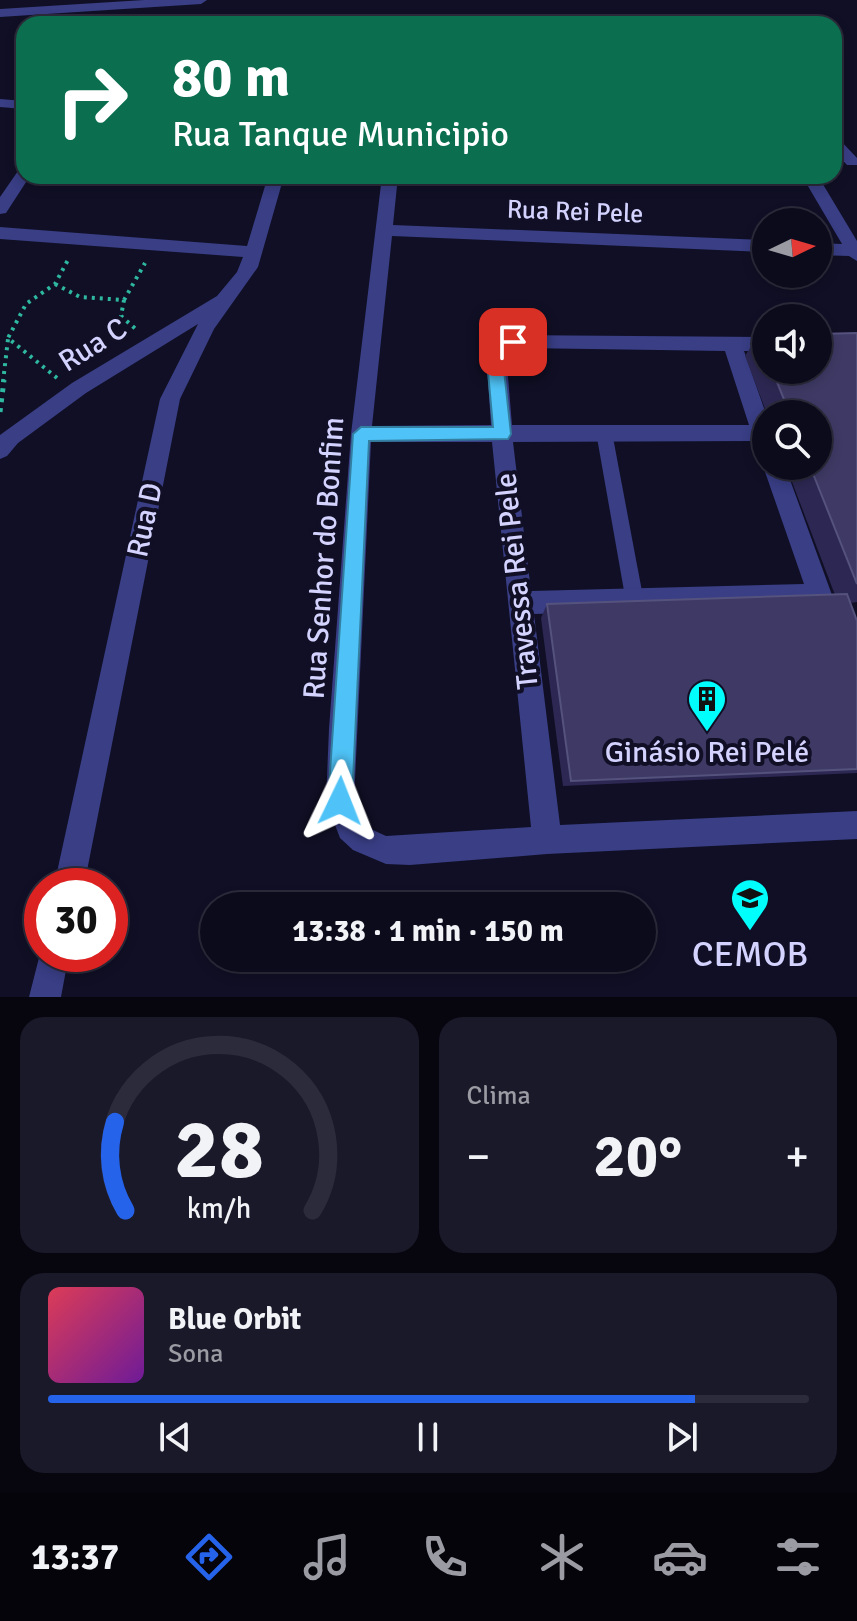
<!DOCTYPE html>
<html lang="pt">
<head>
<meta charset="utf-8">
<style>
  :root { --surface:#0c0b1c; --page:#1a1929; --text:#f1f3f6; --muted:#9a9ba3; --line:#2c2b3b; --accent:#2563eb }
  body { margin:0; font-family:Signika,sans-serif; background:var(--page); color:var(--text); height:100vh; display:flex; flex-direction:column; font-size:30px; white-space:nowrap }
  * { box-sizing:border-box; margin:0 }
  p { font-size:26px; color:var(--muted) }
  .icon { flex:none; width:44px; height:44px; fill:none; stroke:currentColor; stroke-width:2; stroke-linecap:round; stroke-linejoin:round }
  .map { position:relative; height:997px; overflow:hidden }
  .panel { display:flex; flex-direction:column; gap:20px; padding:20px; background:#07060f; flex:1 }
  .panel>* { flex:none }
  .top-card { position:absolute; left:16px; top:16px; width:826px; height:168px; border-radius:24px; box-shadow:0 4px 12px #0003,0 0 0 2px var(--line); background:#0b6e4f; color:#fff; overflow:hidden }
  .needle { width:52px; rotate:85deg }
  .buttons { position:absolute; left:752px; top:208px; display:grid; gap:16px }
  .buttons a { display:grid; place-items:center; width:80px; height:80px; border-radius:50%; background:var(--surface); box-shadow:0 4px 12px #0003,0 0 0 2px var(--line); font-size:40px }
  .speed { position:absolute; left:24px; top:868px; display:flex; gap:16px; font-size:40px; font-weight:700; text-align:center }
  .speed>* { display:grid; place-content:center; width:104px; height:104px; border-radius:50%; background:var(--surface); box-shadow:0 4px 12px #0003,0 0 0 2px var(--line); line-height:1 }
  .speed .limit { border:12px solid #d22; background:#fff; color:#111 }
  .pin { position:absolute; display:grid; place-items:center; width:68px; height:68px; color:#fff; margin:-34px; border-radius:16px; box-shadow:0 4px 12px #0006 }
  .me { position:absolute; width:88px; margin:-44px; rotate:2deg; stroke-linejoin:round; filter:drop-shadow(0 0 6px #0008) }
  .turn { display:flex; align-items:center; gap:28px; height:168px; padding:0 24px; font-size:36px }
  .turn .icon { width:104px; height:104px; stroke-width:2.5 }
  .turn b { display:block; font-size:56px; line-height:68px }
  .big { font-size:60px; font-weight:700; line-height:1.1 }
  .panel .card { flex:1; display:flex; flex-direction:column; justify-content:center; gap:12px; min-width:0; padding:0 28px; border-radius:24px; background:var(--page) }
  .panel .dial { align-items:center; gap:0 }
  .dial svg { height:208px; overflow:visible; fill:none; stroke:var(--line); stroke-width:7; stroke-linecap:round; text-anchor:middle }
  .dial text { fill:var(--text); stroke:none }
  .song { display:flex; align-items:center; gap:24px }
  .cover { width:96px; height:96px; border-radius:12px; background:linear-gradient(135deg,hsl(350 70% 55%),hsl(280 70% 35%)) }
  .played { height:8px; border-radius:4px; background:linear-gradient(90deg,var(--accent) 85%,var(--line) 85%) }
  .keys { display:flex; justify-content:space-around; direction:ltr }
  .heat { display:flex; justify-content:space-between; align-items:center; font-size:44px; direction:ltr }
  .panel .tiles { flex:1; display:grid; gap:20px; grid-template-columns:1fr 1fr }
  .card:last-child { grid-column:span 2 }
  .trip { position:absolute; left:200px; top:892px; width:456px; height:80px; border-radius:40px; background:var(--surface); box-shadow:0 4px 12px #0003,0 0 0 2px var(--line); font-weight:700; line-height:80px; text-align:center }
  .tab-bar { display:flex; height:128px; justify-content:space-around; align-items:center; background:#05040b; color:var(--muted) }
  .tab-bar .icon { width:56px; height:56px }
  .tab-bar .selected { color:var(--accent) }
  .tab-bar b { font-size:36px; color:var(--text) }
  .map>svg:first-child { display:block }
</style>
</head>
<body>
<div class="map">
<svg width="857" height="997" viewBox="0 0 857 997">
  <rect width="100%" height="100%" fill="#100f25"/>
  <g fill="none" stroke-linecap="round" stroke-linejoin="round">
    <path stroke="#2eb8a1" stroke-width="4" stroke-dasharray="3 5" stroke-linecap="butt" d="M55 284 80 297 124 300 121 316 137 330
      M124 300 145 263
      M57 378 8 338 26 304 55 284 69 258
      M3 382 8 339"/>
    <path stroke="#2eb8a1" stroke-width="5" stroke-dasharray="4 6" stroke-linecap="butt" d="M0 412 4 380"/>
    <path fill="#393e85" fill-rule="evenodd" d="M604 426 612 432 644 602 641 608 635 610 629 608 626 602 596 432Z"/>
    <path fill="#393e85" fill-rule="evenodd" d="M144 0H207L201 4 0 17V9Z
      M0 99 24 101V109L0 107Z
      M834 138 839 139 857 158V165H847L834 151Z
      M24 169V176H30L6 213 0 214V197L18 171Z
      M268 176H284L258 267 214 329 180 399 84 886H54L160 399 198 324 86 393 18 443 7 456 0 459V435L72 383 217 296 237 272 243 257 0 239V227L247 246Z
      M382 176H398L393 225 766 240V252L392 236 372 426 491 425 486 351 498 337 505 335 766 337V351H744L766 414V452L759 449 755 441 513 442 531 591 804 584 763 466 766 461V466H785L832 595 828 603 820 606 534 614 560 825 857 811V839L547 854 410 865 386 864 353 850 340 838 326 801 329 729 351 434ZM522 348 725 351 749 425H512L506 353 510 349ZM371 442H492L531 827 386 836 373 830 361 818 354 801Z
      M802 176H818L857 241V261L849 256 818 255V243L842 244Z
      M42 946V954H69L61 997H29Z"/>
  </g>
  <path fill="#2c2853" d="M857 333V602L850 603 857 621V773L563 786 541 618 547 604 835 595 786 466H818V414H767L745 356 758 335H766V370H818Z"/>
  <path fill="#3e3a65" stroke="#55527e" stroke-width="2" d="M857 333V584L810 466H818V414H790L772 370H818V334Z
    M758 335H766V354Z
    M847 594 857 621V769L571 781 547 604Z"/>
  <path fill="#4fc3f7" stroke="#337fa1" stroke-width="2" d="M513 336 521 342 518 346 507 350 503 361 511 434 508 439 369 441 352 801 348 809 340 813 332 809 328 801 353 434 361 427H493L487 361 494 342Z"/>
  <defs>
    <symbol id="building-pin" viewBox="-11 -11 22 30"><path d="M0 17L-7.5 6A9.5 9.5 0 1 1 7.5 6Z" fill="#00fefd" stroke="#100f25"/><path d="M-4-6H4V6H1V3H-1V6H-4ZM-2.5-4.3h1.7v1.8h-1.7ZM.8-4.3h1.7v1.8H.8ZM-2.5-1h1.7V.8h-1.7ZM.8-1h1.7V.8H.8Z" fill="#111"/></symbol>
    <symbol id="school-pin" viewBox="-11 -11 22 30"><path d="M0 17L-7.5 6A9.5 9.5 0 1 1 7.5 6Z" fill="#00fefd" stroke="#100f25"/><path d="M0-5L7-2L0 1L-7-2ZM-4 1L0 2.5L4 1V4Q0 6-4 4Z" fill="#111"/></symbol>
  </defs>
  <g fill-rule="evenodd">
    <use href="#building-pin" x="685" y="677" width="44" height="60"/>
    <use href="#school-pin" x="728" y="876" width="44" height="60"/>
  </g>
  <g text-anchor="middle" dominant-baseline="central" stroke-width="8" stroke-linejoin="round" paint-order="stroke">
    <g font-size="26" fill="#d4d3ff" stroke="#100f25">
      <text transform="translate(575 212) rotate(2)">Rua Rei Pele</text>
    </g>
    <g font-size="30" fill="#d4d3ff" stroke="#100f25">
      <text transform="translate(93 345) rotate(-32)">Rua C</text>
      <text transform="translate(145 520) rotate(-78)">Rua D</text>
      <text transform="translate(324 558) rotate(-86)">Rua Senhor do Bonfim</text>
      <text transform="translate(517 581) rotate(-96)">Travessa Rei Pele</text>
    </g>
    <g font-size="30" fill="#d4d3ff" stroke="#100f25">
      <text x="707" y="752">Ginásio Rei Pelé</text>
    </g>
    <g font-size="36" fill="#d4d3ff" stroke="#100f25">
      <text x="750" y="954">CEMOB</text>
    </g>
  </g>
</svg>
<div class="buttons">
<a><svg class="needle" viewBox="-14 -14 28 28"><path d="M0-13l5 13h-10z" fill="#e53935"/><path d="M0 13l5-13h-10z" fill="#9a9ba3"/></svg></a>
<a><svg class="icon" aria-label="sound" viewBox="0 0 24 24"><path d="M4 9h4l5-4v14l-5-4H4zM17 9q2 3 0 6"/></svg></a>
<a><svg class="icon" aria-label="search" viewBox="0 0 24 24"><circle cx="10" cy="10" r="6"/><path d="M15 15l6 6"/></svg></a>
</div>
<div class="speed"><div class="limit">30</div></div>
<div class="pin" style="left:513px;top:342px;background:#d93025"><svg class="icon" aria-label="arrive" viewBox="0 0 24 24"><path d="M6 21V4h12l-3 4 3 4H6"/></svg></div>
<svg class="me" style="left:340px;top:801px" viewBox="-20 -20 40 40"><path d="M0-17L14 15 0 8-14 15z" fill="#4fc3f7" stroke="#fff" stroke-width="4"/></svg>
<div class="trip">13:38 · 1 min · 150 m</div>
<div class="top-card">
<div class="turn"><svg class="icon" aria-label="right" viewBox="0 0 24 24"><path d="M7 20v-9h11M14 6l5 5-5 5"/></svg><div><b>80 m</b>Rua Tanque Municipio</div></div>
</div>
</div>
<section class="panel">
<div class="tiles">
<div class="card dial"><svg viewBox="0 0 100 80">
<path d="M14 69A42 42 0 1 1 86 69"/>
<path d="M14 69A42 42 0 0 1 10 35" stroke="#2563eb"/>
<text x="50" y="56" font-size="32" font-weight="700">28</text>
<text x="50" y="72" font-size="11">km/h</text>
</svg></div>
<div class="card"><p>Clima</p>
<div class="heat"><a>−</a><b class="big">20°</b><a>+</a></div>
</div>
<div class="card">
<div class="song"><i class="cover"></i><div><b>Blue Orbit</b><p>Sona</p></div></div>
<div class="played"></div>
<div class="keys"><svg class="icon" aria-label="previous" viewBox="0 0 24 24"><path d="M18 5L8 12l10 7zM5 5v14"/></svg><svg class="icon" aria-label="pause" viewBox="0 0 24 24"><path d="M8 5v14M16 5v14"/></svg><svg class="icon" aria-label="next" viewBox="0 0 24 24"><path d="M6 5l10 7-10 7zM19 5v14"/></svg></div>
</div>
</div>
</section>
<nav class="tab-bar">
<b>13:37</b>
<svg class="icon selected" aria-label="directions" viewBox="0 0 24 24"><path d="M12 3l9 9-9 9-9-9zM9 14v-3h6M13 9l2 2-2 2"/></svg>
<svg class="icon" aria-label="music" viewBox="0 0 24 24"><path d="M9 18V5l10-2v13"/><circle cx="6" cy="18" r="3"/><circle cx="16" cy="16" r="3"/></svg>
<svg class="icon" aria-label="phone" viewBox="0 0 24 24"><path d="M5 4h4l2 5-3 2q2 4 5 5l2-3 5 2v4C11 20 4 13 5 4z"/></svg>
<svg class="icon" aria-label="climate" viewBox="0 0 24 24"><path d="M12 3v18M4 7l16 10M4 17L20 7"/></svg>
<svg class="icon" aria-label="car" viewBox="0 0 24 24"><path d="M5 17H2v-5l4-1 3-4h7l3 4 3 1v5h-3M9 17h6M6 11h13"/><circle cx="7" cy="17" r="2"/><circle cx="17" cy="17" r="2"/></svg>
<svg class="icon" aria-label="filters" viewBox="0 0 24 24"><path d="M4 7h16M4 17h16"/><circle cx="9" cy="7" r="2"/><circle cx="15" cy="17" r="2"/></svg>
</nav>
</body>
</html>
